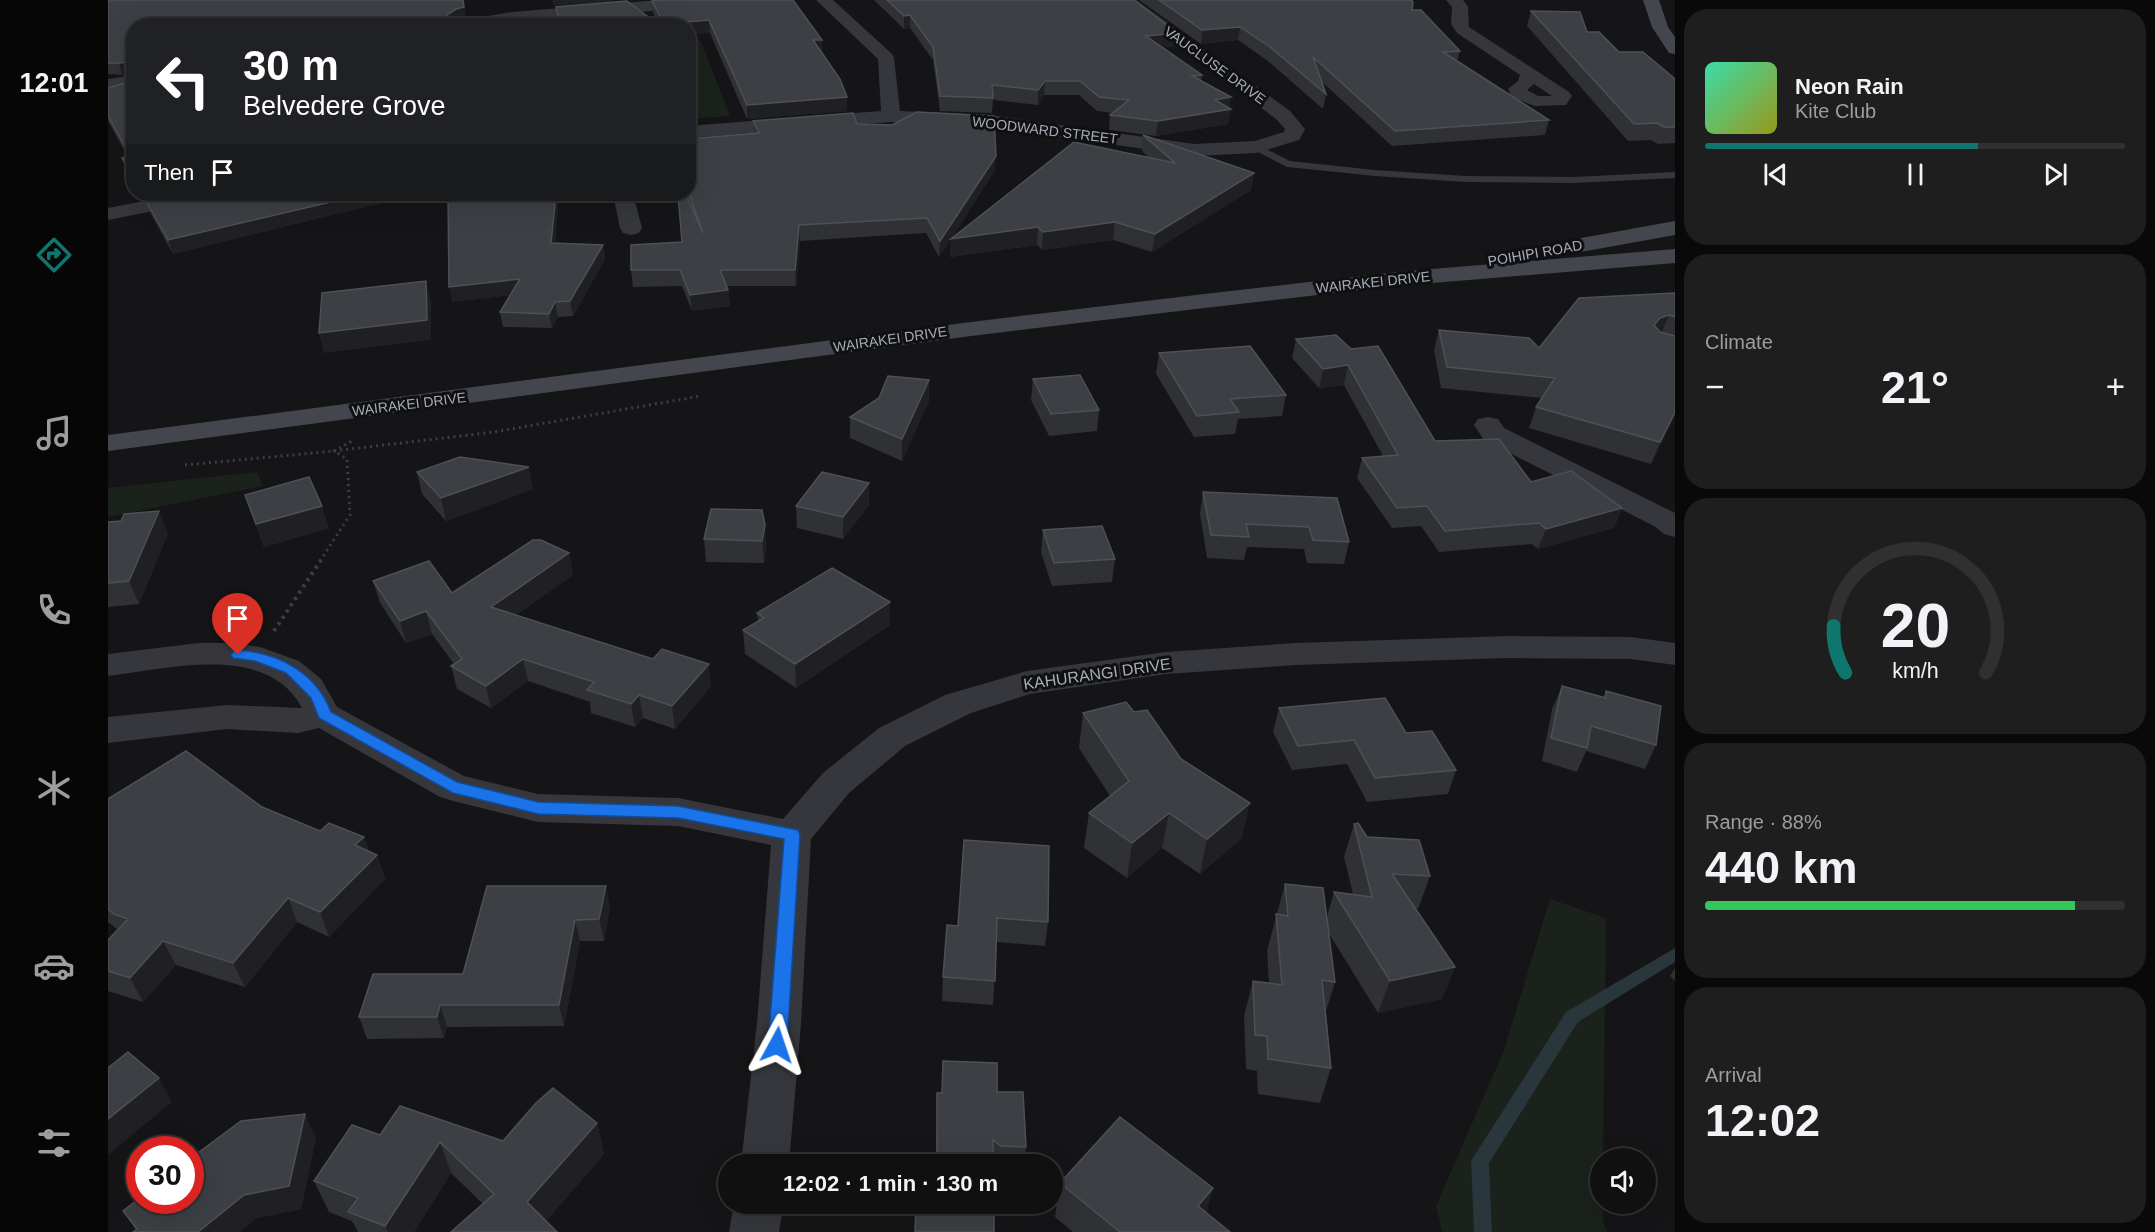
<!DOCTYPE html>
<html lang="en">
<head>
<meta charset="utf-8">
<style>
  :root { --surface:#101011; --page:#1e1e1f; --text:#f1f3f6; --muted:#9c9d9f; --line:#303031; --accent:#0f766e }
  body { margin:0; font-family:Arial,sans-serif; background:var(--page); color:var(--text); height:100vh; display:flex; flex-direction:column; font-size:22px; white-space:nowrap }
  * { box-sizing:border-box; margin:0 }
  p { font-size:20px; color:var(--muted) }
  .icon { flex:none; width:33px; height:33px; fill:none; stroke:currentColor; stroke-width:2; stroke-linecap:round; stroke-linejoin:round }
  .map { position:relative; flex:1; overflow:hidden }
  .details { display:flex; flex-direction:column; gap:9px; padding:9px; background:#090909; width:480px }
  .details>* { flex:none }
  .guide { position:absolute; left:18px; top:18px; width:570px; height:183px; border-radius:24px; box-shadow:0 6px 24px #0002,0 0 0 2px var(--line); background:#202124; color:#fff; overflow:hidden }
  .controls { position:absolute; left:1482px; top:1148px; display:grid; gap:12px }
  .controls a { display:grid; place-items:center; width:66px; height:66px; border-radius:50%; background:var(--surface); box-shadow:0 6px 24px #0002,0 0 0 2px var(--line); font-size:30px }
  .speed { position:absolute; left:18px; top:1136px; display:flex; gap:12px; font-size:30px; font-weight:700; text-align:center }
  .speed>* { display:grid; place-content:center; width:78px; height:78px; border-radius:50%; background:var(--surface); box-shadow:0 6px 24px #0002,0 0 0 2px var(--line); line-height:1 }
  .speed .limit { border:9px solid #d22; background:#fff; color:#111 }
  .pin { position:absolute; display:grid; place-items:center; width:51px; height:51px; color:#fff; margin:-62px -26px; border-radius:50% 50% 50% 0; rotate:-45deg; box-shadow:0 0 6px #0007 }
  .pin .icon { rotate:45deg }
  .me { position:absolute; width:66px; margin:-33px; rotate:5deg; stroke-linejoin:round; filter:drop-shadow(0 0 4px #0008) }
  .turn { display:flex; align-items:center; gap:21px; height:126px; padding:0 18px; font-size:27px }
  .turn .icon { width:78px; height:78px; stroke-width:2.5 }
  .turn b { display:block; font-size:42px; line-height:51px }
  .then { display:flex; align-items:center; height:57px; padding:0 18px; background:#0003; gap:12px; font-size:22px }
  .big { font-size:45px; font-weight:700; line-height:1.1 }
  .details .card { flex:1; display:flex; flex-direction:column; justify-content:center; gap:9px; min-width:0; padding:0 21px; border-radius:24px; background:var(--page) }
  .details .dial { align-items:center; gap:0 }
  .dial svg { height:156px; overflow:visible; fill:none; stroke:var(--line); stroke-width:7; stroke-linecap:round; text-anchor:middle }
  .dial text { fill:var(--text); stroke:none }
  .song { display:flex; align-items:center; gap:18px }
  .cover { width:72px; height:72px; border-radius:9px; background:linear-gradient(135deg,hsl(160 70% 55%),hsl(60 70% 35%)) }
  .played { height:6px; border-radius:3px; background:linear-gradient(90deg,var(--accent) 65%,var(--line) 65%) }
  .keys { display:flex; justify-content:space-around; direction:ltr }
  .heat { display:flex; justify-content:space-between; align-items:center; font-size:33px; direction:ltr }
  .charge { height:9px; border-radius:4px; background:linear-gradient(90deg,#34c759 88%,var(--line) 0) }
  .trip { position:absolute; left:610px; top:1154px; width:345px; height:60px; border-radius:30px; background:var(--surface); box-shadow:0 6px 24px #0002,0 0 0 2px var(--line); font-weight:700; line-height:60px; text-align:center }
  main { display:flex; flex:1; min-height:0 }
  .tabs { display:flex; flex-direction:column; width:108px; justify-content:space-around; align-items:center; background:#060607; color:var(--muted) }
  .tabs .icon { width:42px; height:42px }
  .tabs .selected { color:var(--accent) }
  .tabs b { font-size:27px; color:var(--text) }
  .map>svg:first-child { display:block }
</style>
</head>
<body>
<main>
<nav class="tabs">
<b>12:01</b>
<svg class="icon selected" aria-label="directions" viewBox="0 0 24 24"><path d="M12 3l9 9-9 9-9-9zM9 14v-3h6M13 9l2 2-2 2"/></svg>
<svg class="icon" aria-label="music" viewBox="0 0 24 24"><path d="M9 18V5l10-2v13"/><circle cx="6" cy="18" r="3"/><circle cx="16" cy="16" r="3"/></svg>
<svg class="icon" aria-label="phone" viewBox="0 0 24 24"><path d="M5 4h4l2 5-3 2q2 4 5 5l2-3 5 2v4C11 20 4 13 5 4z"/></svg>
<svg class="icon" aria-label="climate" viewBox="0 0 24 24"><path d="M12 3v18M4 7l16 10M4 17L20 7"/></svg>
<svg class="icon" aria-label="car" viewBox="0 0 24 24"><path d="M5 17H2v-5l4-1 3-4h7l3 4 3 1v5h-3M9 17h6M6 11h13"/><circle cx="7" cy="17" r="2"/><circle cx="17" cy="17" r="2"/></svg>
<svg class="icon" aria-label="filters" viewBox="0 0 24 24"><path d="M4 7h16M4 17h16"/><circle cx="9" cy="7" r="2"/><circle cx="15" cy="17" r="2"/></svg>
</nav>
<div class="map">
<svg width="1567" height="1232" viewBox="0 0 1567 1232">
  <rect width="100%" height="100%" fill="#151517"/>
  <path fill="#1a221b" d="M593 41 622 116 581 119V42Z
    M149 472 155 486 0 517V488Z
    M1442 899 1498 918 1495 1158H1492V1203H1495V1221L1499 1232H1334L1328 1206 1396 1050Z"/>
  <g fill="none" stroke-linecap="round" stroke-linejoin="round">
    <path fill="#29363c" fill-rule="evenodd" d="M1567 948V962L1470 1022 1381 1163 1384 1232H1366L1363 1161 1458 1012Z"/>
    <path stroke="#3b3e43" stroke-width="3" stroke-dasharray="2 4" stroke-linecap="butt" d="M77 465 226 451 386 432 593 396
      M212 561 242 515 239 459 226 451 244 441"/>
    <path stroke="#3b3e43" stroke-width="4" stroke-dasharray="3 4.5" stroke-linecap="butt" d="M166 631 213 560"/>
    <path fill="#35373c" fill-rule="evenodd" d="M1148 144 1182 161 1267 170 1358 176 1466 177 1567 172V178L1466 183 1358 182 1267 176 1179 167 1144 149V145Z"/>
    <path fill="#35373c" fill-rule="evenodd" d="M552 0H616L608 5 382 26H343L351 21 404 12Z
      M708 0H725L784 54 786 58 792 111 881 115 1086 144 1147 141 1176 132 1177 129 1168 119 1010 0H1028L1182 111 1197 129 1191 140 1148 153 1086 156 881 127 783 122 580 138V126L773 111 770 59Z
      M1338 0H1355L1360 6 1361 27 1461 92 1464 96 1458 105 1427 106 1404 97 1400 89 1410 81 1412 75 1349 33 1343 24 1344 7ZM1426 84 1444 96H1430L1419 90Z
      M26 75V85L0 89V79Z
      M72 194H111L108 198 101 200 0 220V208Z
      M505 194H525L534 228 531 233 523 235 515 233 512 228Z
      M1380 417 1390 419 1396 428 1567 513V537L1556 534 1546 526 1376 440 1366 425 1370 419Z
      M1400 636 1523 637 1567 643V665L1523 659 1400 658 1188 665 1058 674 922 694 863 713 797 746 741 793 703 839 693 1023 681 1164H633L649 1023 663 845 570 826 430 822 345 801 332 797 211 728 190 733 119 729 0 743V717L119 705 194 708C159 642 60 669 0 676V654L91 643H123L152 647 191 661 213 679 229 707 356 776 430 794 570 798 675 819 715 773 771 728 837 695 919 671 1058 652 1188 643Z
      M626 1203H676L671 1232H621Z"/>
    <path fill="#43464c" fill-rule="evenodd" d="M1535 0H1551L1560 27 1567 37V54L1561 53 1544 27Z
      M1567 221V235L1473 252 1465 250 1462 245 1465 240 1473 238Z
      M1567 249V263L1288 286 1088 309 863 336 0 451V435L863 322 1088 295 1288 272Z"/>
  </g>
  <path fill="#303135" d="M0 0 358 18 26 26V73L14 75 0 74Z
    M766 0H1026L1068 46 1055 47 1094 75 1093 81 1123 109 1120 124 1048 136 1001 130 1002 115 1004 113 989 111 971 95H936L930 105 885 100 884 113 832 111 825 60 802 28 796 29Z
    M1031 0H1303L1304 10 1352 51 1349 61 1441 120 1437 135 1284 146 1213 81 1218 94 1215 109 1160 61 1130 40 1093 44Z
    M544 1 715 53 739 97V111L639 119 602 33 580 26H551L545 13Z
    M448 7 547 26H451Z
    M1423 11 1479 32 1511 52 1567 79V143L1550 144 1543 140 1520 141 1419 26Z
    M26 80V183L18 171 14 158 20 157 0 121V88Z
    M645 121 749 124 887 170 843 239 1040 157 1034 151 1035 135 1146 173 1143 190 1044 252 1005 240 934 250 929 245 842 257 843 239 831 257 818 233 692 241 688 286H619L620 290 622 306 584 311 574 286 525 287 523 270 574 242 570 194H580V139L646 134Z
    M76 194H288L289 199 65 254 43 214 38 201Z
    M340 194H451L447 243 495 245 497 259 465 316 450 317 444 328 395 327 392 312 402 295 344 302Z
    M1567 293V415L1543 464 1421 428 1428 407 1434 398 1333 388 1326 350 1331 330 1431 348Z
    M1228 335 1327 441 1423 482 1514 508 1506 528 1430 549 1424 544 1331 552 1313 526 1284 528 1249 478 1254 458 1275 456 1236 385 1211 388 1184 358 1188 339Z
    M1051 353 1178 395 1174 416 1130 419 1127 434 1086 437 1048 374Z
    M925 379 991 410 989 431 941 436 923 400Z
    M821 380V401L794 461 742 438V417L771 398Z
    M309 472 425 489 338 521 314 494Z
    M1095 492 1229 498 1241 542 1236 564 1199 563 1196 549 1139 547 1136 560 1099 558 1092 514Z
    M137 495 221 528 156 547Z
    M761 505 735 539 689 528 688 506Z
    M13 521 60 533 31 604 0 607V522Z
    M657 525 658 548 656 563 598 562 596 539Z
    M935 530 1007 559 1004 582 944 586 933 552Z
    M461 553 465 575 408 615 603 686 567 729 535 718 527 727 483 713 482 702 420 681 383 708 349 689 343 666 346 664 324 634 298 643 272 603 265 581 344 593Z
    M782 602V625L688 688 637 654 635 630 650 622 649 613Z
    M1454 686 1495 697 1498 691 1548 745 1537 769 1478 751 1469 772 1434 761 1444 709Z
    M1171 708 1298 733 1348 770 1340 794 1259 802 1239 764 1184 770 1165 732Z
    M1026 712 1073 759 1134 838 1092 874 1054 848 1019 878 976 848 981 813 1002 796 971 748 975 713Z
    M0 799 154 807 212 831 256 837 261 851 269 855 277 879 221 937 189 922 137 987 68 965 35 1002 0 991V940L10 930 0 922Z
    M1246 824 1259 837 1322 876 1310 909H1307L1347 967 1334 999 1270 1013 1220 932 1227 982 1218 1011 1223 1068 1212 1103 1150 1094 1149 1071 1138 1069 1136 1016 1145 981 1161 983 1159 950 1177 884 1219 917 1226 892 1245 894 1236 857Z
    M856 840 940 922 937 946 889 942 885 1005 834 1001 835 977 850 926Z
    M379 886 502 907 496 941H472L456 1026 339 1027 336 1038 259 1039 251 1017 355 974Z
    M1567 968V981L1562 976Z
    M889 1092 918 1147 916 1164H828L829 1093Z
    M489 1123 496 1154 438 1221 375 1204 343 1173 306 1232H250L244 1221 221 1212 206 1181 272 1135 395 1141Z
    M208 1137 193 1209 149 1218 28 1230 15 1211Z
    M952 1183 1105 1188 1098 1213 1122 1232H965L947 1217Z"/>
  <path fill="#202023" d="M356 0 358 18 350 19 339 17 340 14Z
    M444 0H503L504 2 445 6Z
    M802 15V28L796 29V16Z
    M601 20 602 33 580 35V26H556V24Z
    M459 21 460 26H453L452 24Z
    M547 22V26H505Z
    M1132 27 1130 40 1093 44 1094 30Z
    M1069 33 1068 46 1037 49 1038 36Z
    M705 40H714L715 53 706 54Z
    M22 62 26 73 14 75 11 63Z
    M937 81 936 95 930 105V90Z
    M739 97V111L639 119V105Z
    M1123 97 1121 109H1123L1120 124 1048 136 1050 121 1107 100Z
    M888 156 887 170 843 239 930 227 929 245 842 257 843 239 831 257 832 241Z
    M1146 173 1143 190 1044 252 1047 234Z
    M32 194H63L34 199Z
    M257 194H288L289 199 65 254 60 240Z
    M448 194H451L446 257 443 243Z
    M1007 222 1005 240 934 250 935 232Z
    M691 225 692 241 688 286 687 270Z
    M495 245 497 259 465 316 462 301Z
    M412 279 414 294 344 302 341 287Z
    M318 281 323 301V340L216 353 211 333Z
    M620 290 622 306 584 311 582 295Z
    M447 302 450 317 444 328 441 314Z
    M1561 315 1553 335 1546 325 1552 318Z
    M1240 365 1236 385 1211 388 1215 369Z
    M821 380V401L794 461V439Z
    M1567 412V415L1543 464 1552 442Z
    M421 467 425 489 338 521 333 498Z
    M761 483V505L735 539V517Z
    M214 506 221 528 156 547 148 524Z
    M1514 508 1506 528 1430 549 1438 529Z
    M51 511 60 533 31 604 21 581Z
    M657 525 658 548 656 563 654 541Z
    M461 553 465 575 388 629 383 607Z
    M782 602V625L688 688 687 664Z
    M318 611 324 634 298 643 292 621Z
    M415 659 420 681 383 708 378 686Z
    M601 664 603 686 567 729 564 706Z
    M531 695 535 718 527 727 523 704Z
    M1142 803 1134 838 1092 874 1099 839Z
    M1061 813 1054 848 1019 878 1024 843Z
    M256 837 264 860 269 855 277 879 221 937 212 912 247 845Z
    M498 886 502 907 496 941 491 919Z
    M180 898 189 922 137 987 125 963Z
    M467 920 472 941 456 1026 451 1005Z
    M55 941 68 965 35 1002 22 978Z
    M1347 967 1334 999 1270 1013 1282 981Z
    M332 1005 339 1027 336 1038 329 1017Z
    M51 1078 64 1102 0 1155V1119Z
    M197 1114 208 1137 193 1209 149 1218 132 1232H90Z
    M489 1123 496 1154 429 1232 419 1202Z
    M332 1142 343 1173 306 1232H280L277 1226Z
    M1105 1188 1096 1222 1090 1206Z"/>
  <path fill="#3c3f43" stroke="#4d5055" stroke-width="1.5" d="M0 0H355L356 7 348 9 340 14 339 17 357 18 358 26H26V64L22 62 11 63H0Z
    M549 0H685L714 40H705L732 79 739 97 639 105 601 20 556 24 544 1Z
    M779 0H1026L1069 33 1038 36 1094 75 1084 76 1123 97 1107 100 1123 109 1050 121 1002 115 1021 100 991 97 972 81H937L930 90 884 85 885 98 832 96 825 47 802 15 796 16Z
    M1051 0H1303L1305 2 1304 10H1313L1352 51 1335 52 1441 120 1287 131 1205 57 1218 94 1162 47 1132 27 1094 30Z
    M519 1 547 22 505 26H461L459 21 452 24 448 7Z
    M1423 11 1472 12 1479 32H1491L1511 52H1535L1567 79V127H1556L1549 123 1526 124Z
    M26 80V179L14 158 22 156 0 116V88Z
    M809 112 886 116 888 156 832 241 819 218 691 225 687 270H612L620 290 582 295 572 270H523V245L574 242 570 194H578L595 233 580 190V139L651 133 645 121 745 113 749 124 784 125Z
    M1035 135 1146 173 1047 234 1007 222 935 232 930 227 843 239 966 142 1067 163Z
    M76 194H257L60 240 38 201Z
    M340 194H448L443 243 495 245 462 301 447 302 441 314 392 312 412 279 341 287Z
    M318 281 319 320 211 333 214 293Z
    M1567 293V317L1561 315 1552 318 1546 325 1552 332 1567 336V412L1552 442 1428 407 1447 378 1339 367 1331 330 1421 338 1431 348 1471 298Z
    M1228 335 1243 349 1270 346 1327 441 1391 439 1423 482 1463 471 1514 508 1438 529 1431 523 1337 531 1319 506 1289 508 1254 458 1290 455 1240 365 1215 369 1188 339Z
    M1142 346 1178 395 1122 399 1131 412 1089 416 1051 353Z
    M972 375 991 410 943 414 925 379Z
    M780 376 821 380 794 439 742 417 771 398Z
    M352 457 421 467 333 498 309 472Z
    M714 472 761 483 735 517 688 506Z
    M201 477 214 506 148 524 137 495Z
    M1095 492 1229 498 1241 542 1205 540 1201 527 1138 524 1141 537 1103 535Z
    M603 509 654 510 657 525 654 541 596 539Z
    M51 511 21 581 0 583V522L13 521 16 514Z
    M994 526 1007 559 946 563 935 530Z
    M425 540H433L461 553 383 607 545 659 554 649 601 664 564 706 531 695 523 704 479 690 486 682 415 659 378 686 343 666 354 659 318 611 292 621 265 581 321 561 344 593Z
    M724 568 782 602 687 664 635 630 656 618 649 613Z
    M1454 686 1498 698V691L1553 706 1548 745 1483 726 1479 748 1443 738Z
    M1277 698 1298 733 1324 731 1348 770 1267 778 1246 740 1190 746 1171 708Z
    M1018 702 1026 712 1039 710 1073 759 1142 803 1099 839 1061 813 1024 843 981 813 1021 781 975 713Z
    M78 751 154 807 212 831 221 823 256 837 247 845 269 855 212 912 180 898 125 963 55 941 22 978 0 971V940L20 919 6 914 0 909V799Z
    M1250 823 1259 837 1311 840 1322 876 1284 874 1347 967 1282 981 1226 892 1264 897 1246 824Z
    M856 840 941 846 940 922 889 918 887 981 835 977 839 925 850 926Z
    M1177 884 1215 888 1227 982 1214 980 1223 1068 1160 1059 1159 1036 1147 1035 1145 981 1174 985 1168 914 1180 916Z
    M379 886H498L491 919 467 920 451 1005H332L329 1017H251L265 974H355Z
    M20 1052 51 1078 0 1119V1068Z
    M835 1061 889 1063V1092H915L918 1147 893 1146 885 1140V1164H829V1093H834Z
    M445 1088 489 1123 419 1202 449 1232H343L386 1194 332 1142 277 1226 240 1212 250 1198 206 1181 244 1125 272 1135 292 1106 395 1141 428 1103Z
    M197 1114 181 1186 136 1195 90 1232H25L29 1229 15 1211 32 1198V1200H82V1159L133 1121Z
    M1012 1117 1105 1188 1090 1206 1122 1232H1012L952 1183Z
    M808 1203H886V1232H807Z"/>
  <path fill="#1a73e8" stroke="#114b97" stroke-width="1.5" d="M130 650C170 653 208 672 223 712L349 782 430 802 570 806 690 830 692 835 679 1045 676 1050 669 1053 663 1050 660 1045 676 839 570 818 430 814 345 793 211 718 203 698 178 673 147 661 125 658 123 655 125 652Z"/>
  <g text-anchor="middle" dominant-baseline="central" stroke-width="6" stroke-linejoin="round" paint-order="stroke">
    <g font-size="14" fill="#a5adb8" stroke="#101012">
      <text transform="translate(1107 65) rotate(36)">VAUCLUSE DRIVE</text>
      <text transform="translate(937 130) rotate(7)">WOODWARD STREET</text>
      <text transform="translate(1427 253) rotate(-10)">POIHIPI ROAD</text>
      <text transform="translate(1265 282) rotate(-6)">WAIRAKEI DRIVE</text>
      <text transform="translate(782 339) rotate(-8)">WAIRAKEI DRIVE</text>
      <text transform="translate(301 404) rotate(-7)">WAIRAKEI DRIVE</text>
    </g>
    <g font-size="16" fill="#a5adb8" stroke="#101012">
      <text transform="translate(989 674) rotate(-8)">KAHURANGI DRIVE</text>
    </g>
  </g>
</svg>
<div class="controls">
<a><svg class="icon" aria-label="sound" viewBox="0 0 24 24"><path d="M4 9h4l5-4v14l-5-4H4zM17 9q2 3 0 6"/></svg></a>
</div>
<div class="speed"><div class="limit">30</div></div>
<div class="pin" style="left:130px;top:655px;background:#d93025"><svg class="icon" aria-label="arrive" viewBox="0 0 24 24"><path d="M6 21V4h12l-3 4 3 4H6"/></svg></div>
<svg class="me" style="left:669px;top:1045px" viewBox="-20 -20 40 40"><path d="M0-17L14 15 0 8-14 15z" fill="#1a73e8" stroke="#fff" stroke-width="4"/></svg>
<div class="trip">12:02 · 1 min · 130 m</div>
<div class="guide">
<div class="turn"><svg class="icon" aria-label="left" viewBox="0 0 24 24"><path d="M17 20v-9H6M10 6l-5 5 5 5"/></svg><div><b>30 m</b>Belvedere Grove</div></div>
<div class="then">Then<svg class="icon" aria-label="arrive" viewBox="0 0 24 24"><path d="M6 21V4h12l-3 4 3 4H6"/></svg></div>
</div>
</div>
<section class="details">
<div class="card">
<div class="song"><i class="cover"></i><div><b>Neon Rain</b><p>Kite Club</p></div></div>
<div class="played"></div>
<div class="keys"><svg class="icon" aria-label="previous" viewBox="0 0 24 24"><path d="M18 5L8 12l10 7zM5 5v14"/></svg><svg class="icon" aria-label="pause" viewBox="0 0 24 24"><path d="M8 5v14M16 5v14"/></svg><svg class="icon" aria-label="next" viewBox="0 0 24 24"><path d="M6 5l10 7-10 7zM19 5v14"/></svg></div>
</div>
<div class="card"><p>Climate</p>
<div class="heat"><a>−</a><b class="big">21°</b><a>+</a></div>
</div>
<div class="card dial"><svg viewBox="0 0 100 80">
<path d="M14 69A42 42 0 1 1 86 69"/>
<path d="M14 69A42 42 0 0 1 8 45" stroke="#0f766e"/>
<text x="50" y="56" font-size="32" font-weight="700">20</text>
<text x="50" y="72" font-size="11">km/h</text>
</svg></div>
<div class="card"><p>Range · 88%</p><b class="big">440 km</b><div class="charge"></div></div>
<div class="card"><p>Arrival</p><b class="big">12:02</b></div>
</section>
</main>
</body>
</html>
